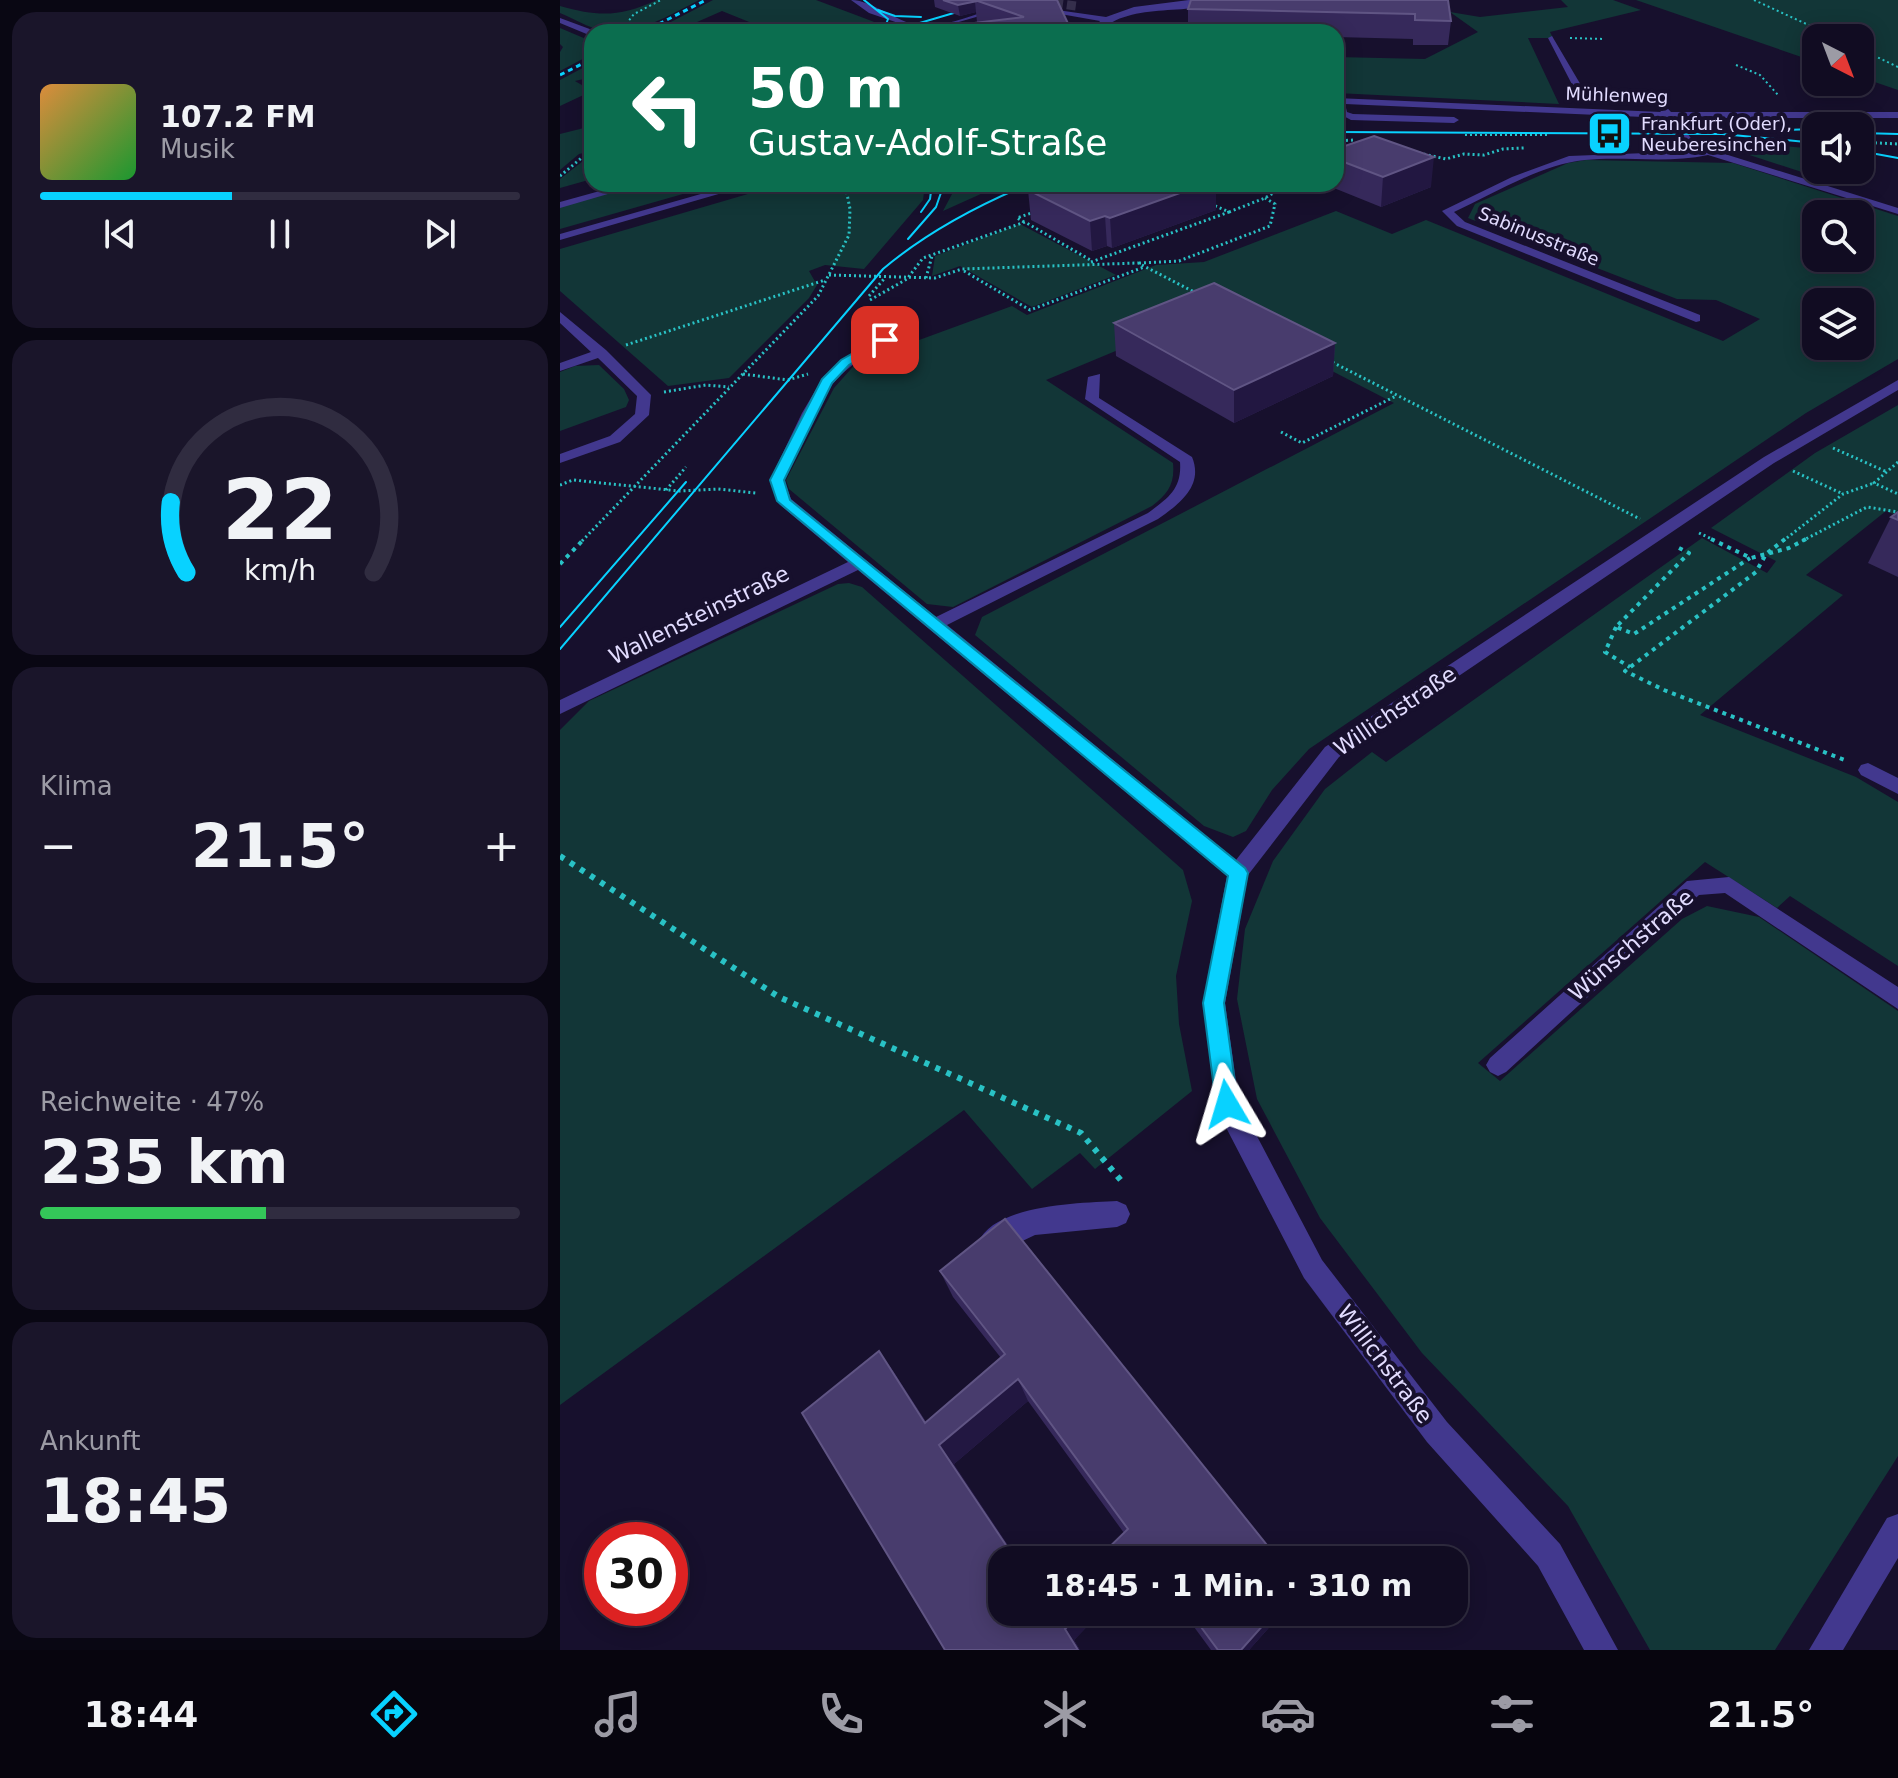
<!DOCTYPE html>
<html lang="de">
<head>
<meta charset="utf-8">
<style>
  :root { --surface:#110c22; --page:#1a152a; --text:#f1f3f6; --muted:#9c9ba5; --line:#302c40; --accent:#08d2ff }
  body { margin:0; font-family:"DejaVu Sans",sans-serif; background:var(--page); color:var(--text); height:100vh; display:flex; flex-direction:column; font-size:30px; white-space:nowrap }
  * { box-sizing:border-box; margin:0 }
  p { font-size:26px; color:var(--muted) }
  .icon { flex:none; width:44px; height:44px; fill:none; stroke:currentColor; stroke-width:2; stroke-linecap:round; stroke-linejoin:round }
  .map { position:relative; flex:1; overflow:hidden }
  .panel { display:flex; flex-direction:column; gap:12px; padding:12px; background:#090713; width:560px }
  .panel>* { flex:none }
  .top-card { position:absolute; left:24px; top:24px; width:760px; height:168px; border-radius:24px; box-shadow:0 4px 20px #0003,0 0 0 2px var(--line); background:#0b6e4f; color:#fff; overflow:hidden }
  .needle { width:52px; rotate:138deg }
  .tools { position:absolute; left:1242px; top:24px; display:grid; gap:16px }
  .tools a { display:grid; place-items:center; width:72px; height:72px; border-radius:16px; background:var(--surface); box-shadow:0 4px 20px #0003,0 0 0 2px var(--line); font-size:40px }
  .speed { position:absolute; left:24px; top:1522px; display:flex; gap:16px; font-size:40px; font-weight:700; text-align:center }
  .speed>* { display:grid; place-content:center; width:104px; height:104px; border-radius:50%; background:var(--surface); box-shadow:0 4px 20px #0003,0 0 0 2px var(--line); line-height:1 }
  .speed .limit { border:12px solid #d22; background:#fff; color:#111 }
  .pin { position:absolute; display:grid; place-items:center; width:68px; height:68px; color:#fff; margin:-34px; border-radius:16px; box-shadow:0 4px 12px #0006 }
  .me { position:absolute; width:88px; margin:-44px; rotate:353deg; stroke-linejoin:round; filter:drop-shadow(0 0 6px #0008) }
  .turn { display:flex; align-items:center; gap:28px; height:168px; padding:0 32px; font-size:36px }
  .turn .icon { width:104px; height:104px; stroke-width:2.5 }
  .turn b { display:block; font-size:56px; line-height:68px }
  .big { font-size:60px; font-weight:700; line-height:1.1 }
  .panel .tile { flex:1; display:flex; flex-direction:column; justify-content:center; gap:12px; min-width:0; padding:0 28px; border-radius:24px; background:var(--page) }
  .panel .dial { align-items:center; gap:0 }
  .dial svg { height:208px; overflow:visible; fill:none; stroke:var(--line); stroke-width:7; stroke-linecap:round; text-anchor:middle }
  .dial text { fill:var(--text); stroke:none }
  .song { display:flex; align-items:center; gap:24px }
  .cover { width:96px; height:96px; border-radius:12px; background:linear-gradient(135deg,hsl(30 70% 55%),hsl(130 70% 35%)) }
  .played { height:8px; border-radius:4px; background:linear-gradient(90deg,var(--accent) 40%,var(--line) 40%) }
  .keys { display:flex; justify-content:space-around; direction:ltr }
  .heat { display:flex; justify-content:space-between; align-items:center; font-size:44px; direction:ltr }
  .charge { height:12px; border-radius:6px; background:linear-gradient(90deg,#34c759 47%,var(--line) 0) }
  .trip { position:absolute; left:428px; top:1546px; width:480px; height:80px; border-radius:24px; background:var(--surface); box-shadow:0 4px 20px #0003,0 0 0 2px var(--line); font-weight:700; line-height:80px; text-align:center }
  .tab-bar { display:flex; height:128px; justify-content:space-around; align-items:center; background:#07050e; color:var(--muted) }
  .tab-bar .icon { width:56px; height:56px }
  .tab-bar .active { color:var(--accent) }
  .tab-bar b { font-size:36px; color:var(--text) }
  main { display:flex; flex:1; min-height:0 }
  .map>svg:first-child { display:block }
</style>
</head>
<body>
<main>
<section class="panel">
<div class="tile">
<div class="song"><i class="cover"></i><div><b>107.2 FM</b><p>Musik</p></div></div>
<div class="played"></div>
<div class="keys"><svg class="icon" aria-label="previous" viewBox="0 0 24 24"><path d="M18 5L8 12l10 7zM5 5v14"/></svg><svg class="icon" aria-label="pause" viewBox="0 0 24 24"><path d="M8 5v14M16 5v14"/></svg><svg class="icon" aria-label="next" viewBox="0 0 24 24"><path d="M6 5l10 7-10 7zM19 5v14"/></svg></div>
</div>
<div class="tile dial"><svg viewBox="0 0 100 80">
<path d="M14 69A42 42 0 1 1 86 69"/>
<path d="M14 69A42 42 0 0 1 8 42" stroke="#08d2ff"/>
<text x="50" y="56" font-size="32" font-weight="700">22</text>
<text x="50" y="72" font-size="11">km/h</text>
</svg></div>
<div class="tile"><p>Klima</p>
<div class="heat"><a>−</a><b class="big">21.5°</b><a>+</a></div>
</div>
<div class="tile"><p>Reichweite · 47%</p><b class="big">235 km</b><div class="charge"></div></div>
<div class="tile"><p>Ankunft</p><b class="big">18:45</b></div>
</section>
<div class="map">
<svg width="1338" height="1650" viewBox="0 0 1338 1650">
  <rect width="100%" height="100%" fill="#17102d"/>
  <path fill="#123637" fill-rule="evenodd" d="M97 0H139C114 13 70 39 42 31 28 27 14 19 0 13V6C39 17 60 17 97 0Z
    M153 0H256L317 23 308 32H214L162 11 128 26 107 24Z
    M1001 0H1053L1081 10 990 32 993 38H968L999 104 776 93V57L865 59 918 32 890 12 920 17 1008 7Z
    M1076 0H1338V90L1300 77V38H1256V62Z
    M0 28 26 39 32 54 0 71V52L3 47 0 44Z
    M32 63V77L15 81 32 91 0 106V80Z
    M32 126V151L19 154 0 170V134Z
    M1151 139 1256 149V170L1248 174 1159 145Z
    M32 154V179L0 188V179Z
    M1026 160 1173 163 1338 216V359L1246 413 749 749 712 790 686 831 673 837 644 826 415 635 422 617 834 403 654 310 486 380 613 463C615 484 608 494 592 506L393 607 367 604 229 489 226 480 274 388 299 360 330 343 340 347 452 306 467 315 596 265 644 262 776 211 832 234 866 220 1163 341 1200 319 1156 300 1117 299 908 218 915 204 1008 163ZM1256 214H1300V258H1256ZM1256 302H1300V346H1256Z
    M82 184H158L0 229V206Z
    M222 184H365L363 200 304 269 265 265 249 271 257 285 249 298 169 378 108 386 0 291V249Z
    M392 184H443L383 211 392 194Z
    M460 224 556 275 472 307 400 266 372 276 375 256Z
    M39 365 64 389 69 400 66 407 0 431V372L15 366Z
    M1338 405V516L1326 511 1246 575 1283 595 1140 715 1296 777 1338 802V966L1230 896 1217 908 1145 862 918 1063 940 1081 1122 919 1147 906 1199 917 1338 1011V1456L1215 1650H1090L1008 1506 862 1353 760 1218 697 1099 677 999 685 929 713 861 765 789 812 752 826 762 1142 538 1207 573 1216 561 1151 528 1255 453Z
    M289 583 302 587 623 870 632 901 616 976 619 1024 632 1091 535 1169 520 1153 472 1189 404 1110 0 1405V730L29 701 278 584Z"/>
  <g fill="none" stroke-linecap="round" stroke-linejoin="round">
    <path stroke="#352f4c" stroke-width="9" stroke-dasharray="9 4" stroke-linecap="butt" d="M494 3 516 6"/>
    <path stroke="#29c2c5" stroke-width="2" stroke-dasharray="2 3" stroke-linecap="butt" d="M1194 0 1277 38
      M60 32 74 14 101 0
      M1010 38 1045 39
      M1300 49 1338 67
      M1176 65 1200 75 1219 96
      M905 135H989"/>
    <path stroke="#29c2c5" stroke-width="3" stroke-dasharray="2 3" stroke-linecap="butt" d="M776 141 795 140
      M1300 142 1338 144
      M1247 147 1256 145
      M854 152 886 159 904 154 924 155 943 149 964 148
      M0 176 25 155 32 153
      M691 184H707
      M723 187 731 184
      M669 212 705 198 723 187 710 184
      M464 222 457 218 477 211
      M531 262 669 212 651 204
      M579 263 619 261 710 226 715 204 705 198
      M404 271 470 310 584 267
      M269 275 375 278 402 269 578 263 638 294
      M366 278 372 256
      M309 296 324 279
      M310 300 347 279 363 258 465 222 532 261
      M66 345 265 280
      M768 360 1080 519
      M183 374 228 380 248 374
      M104 392 146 385 169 387
      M721 432 742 443 836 396
      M1273 448 1327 472
      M1338 462 1314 483 1338 494
      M1233 471 1283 494
      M0 485 13 480 119 491 158 489 196 493
      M106 490 126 467
      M1139 533 1156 541
      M22 541 258 296 289 235 290 209 285 184
      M1223 541 1283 494 1314 483
      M1242 541 1307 507 1338 512"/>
    <path stroke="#29c2c5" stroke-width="4" stroke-dasharray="4 5" stroke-linecap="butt" d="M1151 539 1191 558 1229 548 1246 539
      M1225 539 1206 554 1196 572 1065 671 1104 690 1287 761
      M1119 548 1129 553 1056 627 1074 634 1190 558
      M0 564 24 539
      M1056 627 1045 652 1070 667"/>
    <path stroke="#29c2c5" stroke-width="6" stroke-dasharray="5 7" stroke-linecap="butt" d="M0 856 219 997 521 1133 564 1184"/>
    <path fill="#42388e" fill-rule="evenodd" d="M291 0C314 0 343 28 367 26 391 25 417 13 440 7L444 9 364 32H351L356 29 309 13Z
      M629 0H671C634 17 571 0 539 32H531L540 21 472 9 476 7 546 17 574 7Z
      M0 18 35 31V32L29 35 0 23Z
      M992 36 1025 92 1036 96 1097 97 1111 112H1338V118H1116L1133 141 1152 150 1338 208V214L1148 155C1107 164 1066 156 1025 160 979 165 935 193 894 212L905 222 1140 315V321L1136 322 897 226 882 211 952 177 1009 156 1138 151 1127 145 1106 118 785 104 787 112 793 114 894 117 899 120 894 123 791 120 778 113 776 98 1101 112 1094 103 1035 102 1018 96 988 38Z
      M65 184H82L0 208V202Z
      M176 184H193L0 240V234Z
      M0 312 46 350 91 395 89 415 60 442 0 463V454L50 436 75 414 77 396 38 358 0 371V363L31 352 0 323Z
      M333 321 343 324C325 348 296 358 276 380 251 407 240 448 224 480L231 499 376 617 588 513C608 498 622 489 620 462L525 399 528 377 540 374 539 398 632 457C644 486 619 504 598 519L387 625 676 860 765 747 1204 457 1338 380V390L1214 463 779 757 688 875 665 1003 679 1102 762 1260 887 1422 1000 1544 1058 1650H1024L978 1566 867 1442 744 1278 658 1112 643 1003 667 876 298 570 0 714V700L288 562 219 504 210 480 242 413 264 376Z
      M1308 763 1338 778V794L1301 775 1298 770 1301 765Z
      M1169 877 1338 987V1009L1165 893 1139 895 946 1072 938 1076 930 1072 926 1065 930 1058 1127 881Z
      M557 1201 566 1205 570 1214 566 1223 557 1227 475 1235 431 1256 422 1252 418 1243C434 1204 521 1203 557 1201Z
      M1338 1514V1558L1283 1650H1249L1327 1518Z"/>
    <path stroke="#08d2ff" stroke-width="2" d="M304 0 328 19 325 27 317 32
      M318 10 335 16 361 17
      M329 32 438 0
      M1224 130 1256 129
      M776 132 1162 134 1256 143
      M1300 133 1338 134
      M1300 151 1338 158
      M361 212 370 199 372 184
      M348 239 376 207 384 184
      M0 627 126 482
      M0 649 323 269C367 232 416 206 469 184"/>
    <path stroke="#08d2ff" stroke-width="3" stroke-dasharray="5 4" stroke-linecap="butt" d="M83 32 146 0
      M0 75 32 59"/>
  </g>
  <path fill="#36295b" d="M374 0H497L512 32 420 22H417L416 12 400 16 375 7Z
    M888 0 891 21 888 45H853V39L776 37V32H628V9Z
    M776 149 871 187 821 207 764 184H776Z
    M468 190 656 210 552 248 547 246 532 251 471 220Z
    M554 323 775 343 773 376 674 423 556 356Z
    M1338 512V577L1308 563 1331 517Z
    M380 1271 719 1560H536L564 1533 468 1401 394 1464 442 1612H541L514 1640 520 1650H385L319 1351 335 1374 366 1422 441 1358 393 1297Z
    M623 1612H723L689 1650H651Z"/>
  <path fill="#221741" d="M415 2 416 12 400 16 398 5Z
    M874 157 871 187 821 207 823 177Z
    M645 184H656V210L552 248 550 218Z
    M545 216 547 246 532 251 530 221Z
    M775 343 773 376 674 423V390Z
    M319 1351 335 1374 380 1443 365 1423Z
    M458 1379 468 1401 394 1464 458 1560H456L379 1445Z
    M584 1550 587 1560H574Z
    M522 1612H541L514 1640 520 1650H518L505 1629Z
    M715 1612H723L689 1650H681Z"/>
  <path fill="#483c6d" stroke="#605584" stroke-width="2" d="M383 0H416H415L417 1 398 5Z
    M415 0H497L512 32H339L464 17Z
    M631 0H888L891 21 855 20V14L628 9Z
    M160 28 171 32H142Z
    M814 136 874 157 823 177 776 159V149Z
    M487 184H645L550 218 545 216 530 221 468 190Z
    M654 283 775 343 674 390 554 323Z
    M1338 512V520L1331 517Z
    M445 1219 719 1560H592L584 1550 574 1560H536L568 1529 458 1379 379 1445 456 1560H442V1612H522L505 1629 518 1650H385L242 1413 319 1351 365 1423 445 1354 380 1271Z
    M630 1612H715L681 1650H658Z"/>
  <path fill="#08d2ff" stroke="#0588a6" stroke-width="2" d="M321 337 330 340 289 365 272 383 224 480 230 500 685 868 688 873 664 1003 678 1104 675 1111 667 1114 659 1111 656 1104 643 1003 668 876 217 501 210 480 262 379 281 360Z"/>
  <defs>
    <symbol id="bus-square" viewBox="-11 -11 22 22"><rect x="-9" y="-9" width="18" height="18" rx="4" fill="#08d2ff" stroke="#17102d"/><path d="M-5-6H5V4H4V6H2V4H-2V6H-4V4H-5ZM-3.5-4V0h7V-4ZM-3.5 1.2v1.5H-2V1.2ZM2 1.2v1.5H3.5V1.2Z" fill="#111"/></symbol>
  </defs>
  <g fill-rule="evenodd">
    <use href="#bus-square" x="1024" y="108" width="51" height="51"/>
  </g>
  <g text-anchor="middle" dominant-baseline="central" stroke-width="8" stroke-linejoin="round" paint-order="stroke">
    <g font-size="18" fill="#e2dcff" stroke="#17102d">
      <text transform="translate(1057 95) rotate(2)">Mühlenweg</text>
      <text transform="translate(979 236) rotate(22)">Sabinusstraße</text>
    </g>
    <g font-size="18" fill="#e2dcff" stroke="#17102d" text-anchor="start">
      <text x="1081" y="123">Frankfurt (Oder),<tspan x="1081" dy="21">Neuberesinchen</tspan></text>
    </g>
    <g font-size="22" fill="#e2dcff" stroke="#17102d">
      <text transform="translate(139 615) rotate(-26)">Wallensteinstraße</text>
      <text transform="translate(835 711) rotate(-34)">Willichstraße</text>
      <text transform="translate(1071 945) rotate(-41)">Wünschstraße</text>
      <text transform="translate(825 1364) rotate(53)">Willichstraße</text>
    </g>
  </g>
</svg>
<div class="tools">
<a><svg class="needle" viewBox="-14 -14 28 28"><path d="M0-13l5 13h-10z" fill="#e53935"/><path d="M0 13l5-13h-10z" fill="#9c9ba5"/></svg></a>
<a><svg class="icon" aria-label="sound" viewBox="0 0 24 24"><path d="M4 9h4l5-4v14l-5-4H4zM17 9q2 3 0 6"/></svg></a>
<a><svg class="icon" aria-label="search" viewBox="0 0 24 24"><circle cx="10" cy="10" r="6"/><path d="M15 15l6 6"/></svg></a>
<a><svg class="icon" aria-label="layers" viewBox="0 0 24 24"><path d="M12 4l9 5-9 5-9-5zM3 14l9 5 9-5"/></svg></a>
</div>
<div class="speed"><div class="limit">30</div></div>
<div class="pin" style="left:325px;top:340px;background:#d93025"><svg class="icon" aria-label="arrive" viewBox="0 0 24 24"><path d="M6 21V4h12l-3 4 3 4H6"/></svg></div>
<svg class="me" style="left:667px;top:1104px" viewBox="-20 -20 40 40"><path d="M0-17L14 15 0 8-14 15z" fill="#08d2ff" stroke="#fff" stroke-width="4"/></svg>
<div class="trip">18:45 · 1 Min. · 310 m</div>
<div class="top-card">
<div class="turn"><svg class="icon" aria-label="left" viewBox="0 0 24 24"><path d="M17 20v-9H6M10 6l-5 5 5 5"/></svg><div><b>50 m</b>Gustav-Adolf-Straße</div></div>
</div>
</div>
</main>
<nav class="tab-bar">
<b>18:44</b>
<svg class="icon active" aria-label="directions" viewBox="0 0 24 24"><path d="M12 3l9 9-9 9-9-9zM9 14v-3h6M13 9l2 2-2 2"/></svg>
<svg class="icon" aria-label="music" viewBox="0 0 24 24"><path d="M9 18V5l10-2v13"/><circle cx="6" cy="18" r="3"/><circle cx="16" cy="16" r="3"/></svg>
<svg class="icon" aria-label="phone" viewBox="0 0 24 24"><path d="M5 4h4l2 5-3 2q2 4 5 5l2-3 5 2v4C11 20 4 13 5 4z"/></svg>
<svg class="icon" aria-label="climate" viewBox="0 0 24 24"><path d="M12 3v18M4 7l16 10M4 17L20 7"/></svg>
<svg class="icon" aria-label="car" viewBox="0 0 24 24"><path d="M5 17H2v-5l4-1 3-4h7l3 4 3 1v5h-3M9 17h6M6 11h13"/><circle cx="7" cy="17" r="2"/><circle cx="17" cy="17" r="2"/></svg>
<svg class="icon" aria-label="filters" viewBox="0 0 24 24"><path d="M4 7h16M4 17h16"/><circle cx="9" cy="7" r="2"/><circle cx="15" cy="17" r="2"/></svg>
<b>21.5°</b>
</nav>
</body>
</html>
